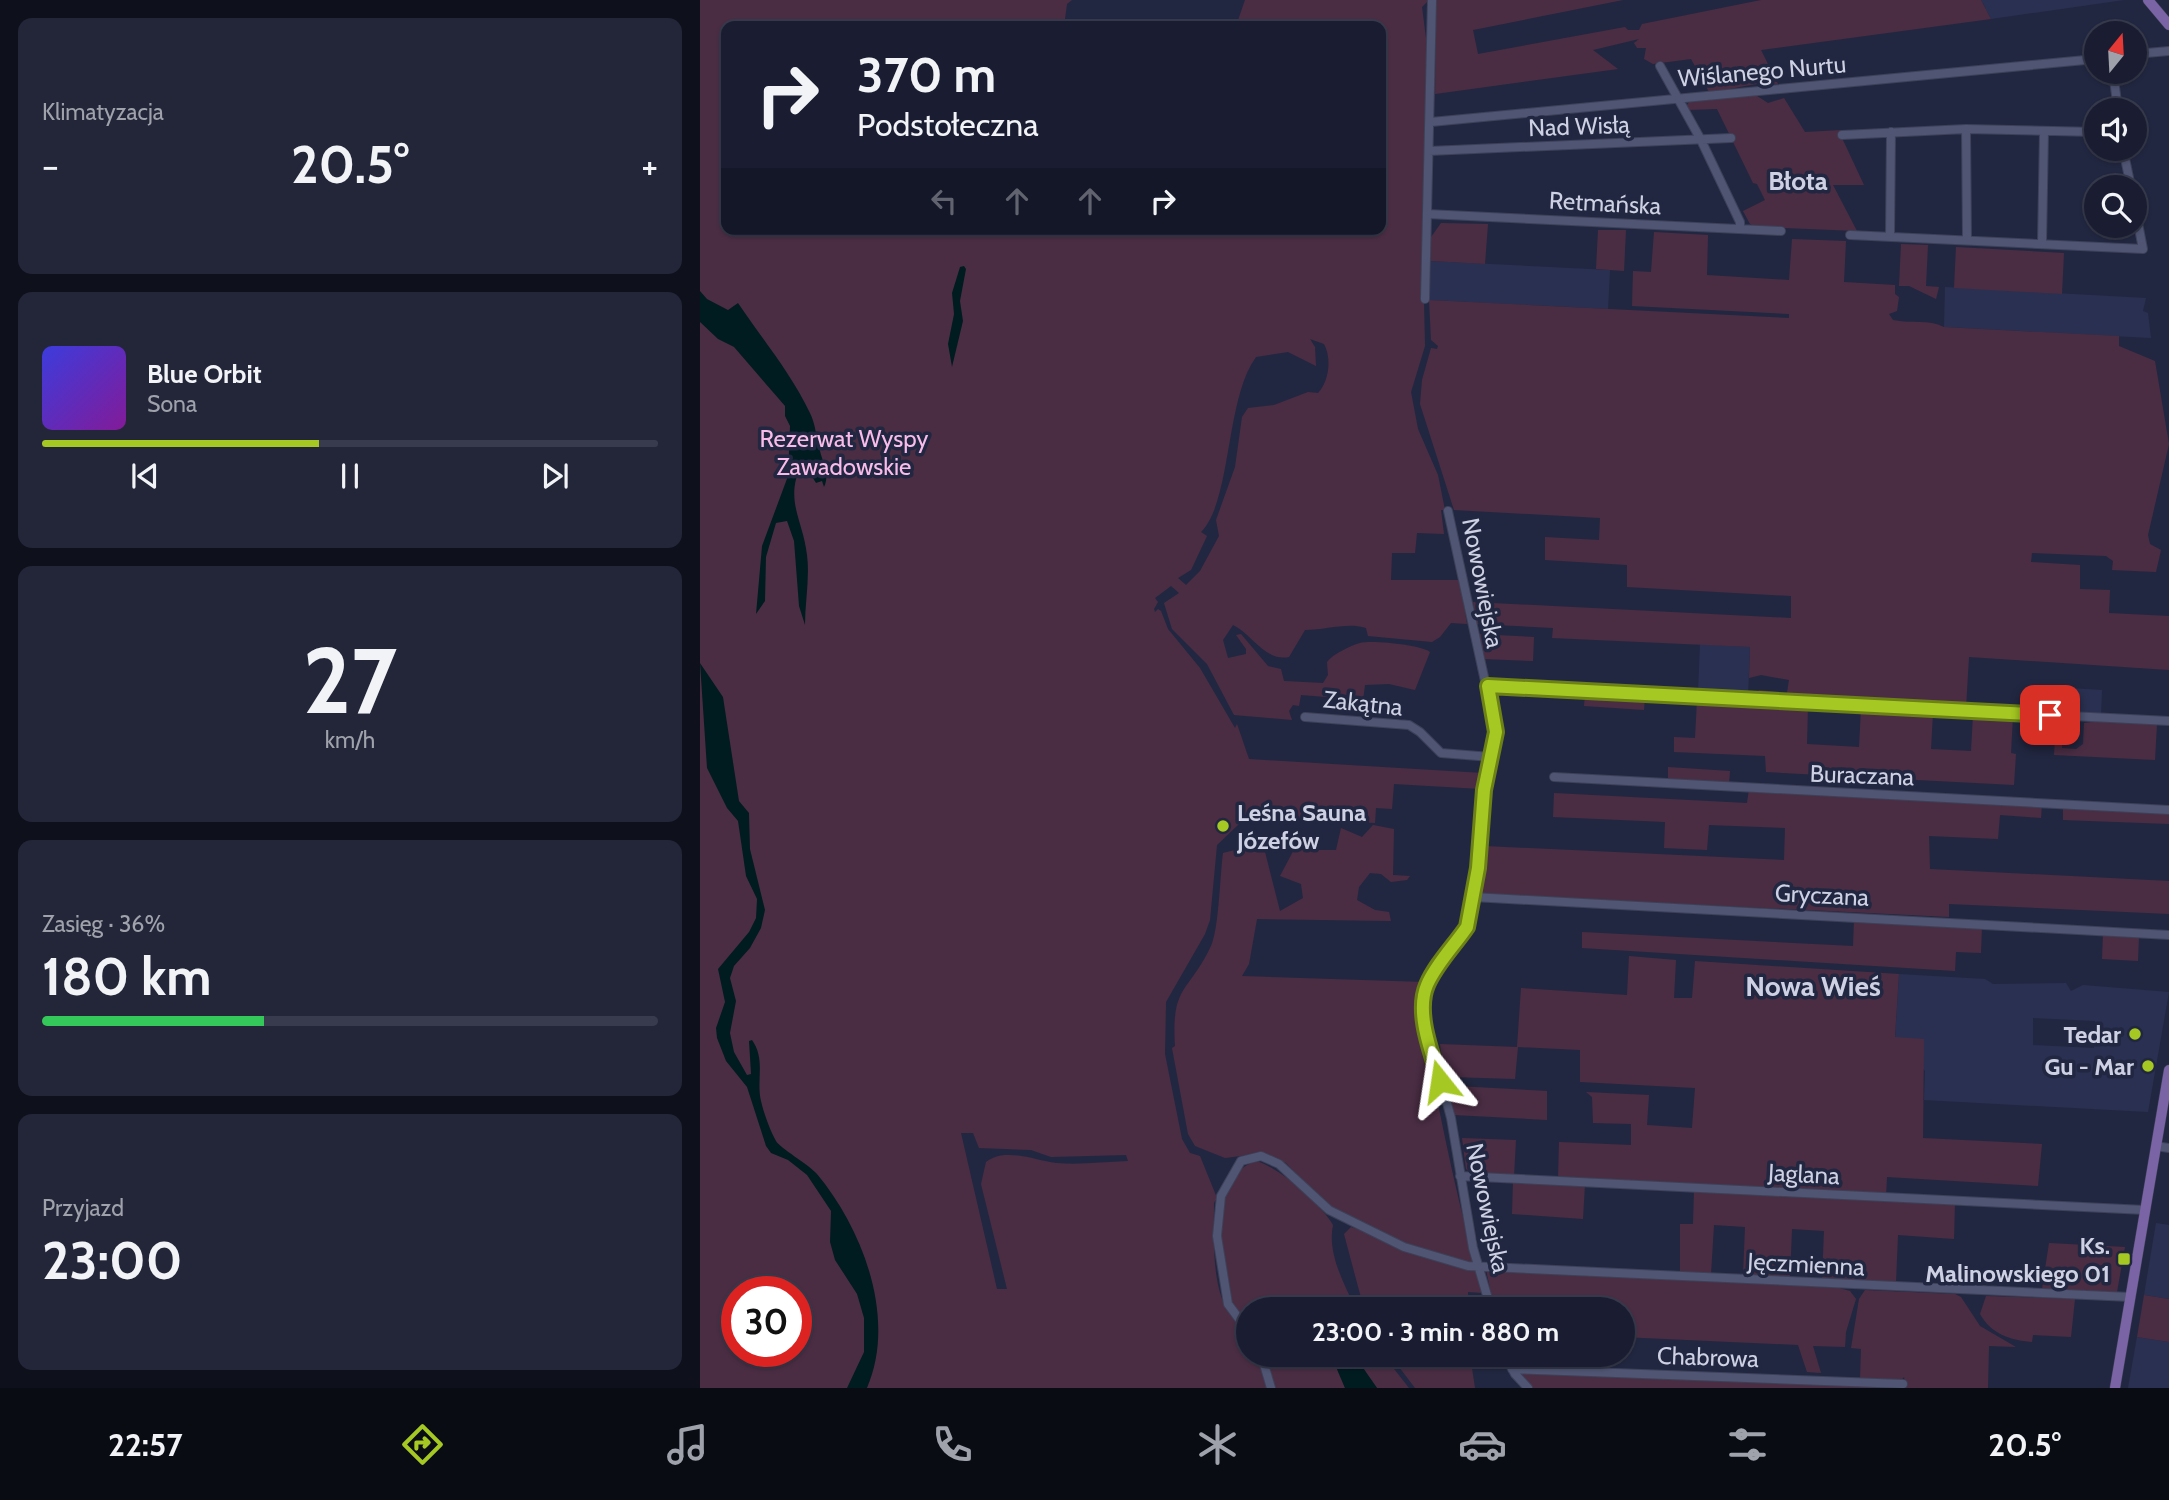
<!DOCTYPE html>
<html lang="pl">
<head>
<meta charset="utf-8">
<style>
  :root { --surface:#1a1d31; --page:#232639; --text:#f1f3f6; --muted:#9fa2ab; --line:#383b4d; --accent:#a6c822 }
  body { margin:0; font-family:Cabin,sans-serif; background:var(--page); color:var(--text); height:100vh; display:flex; flex-direction:column; font-size:26px; white-space:nowrap }
  * { box-sizing:border-box; margin:0 }
  p { font-size:23px; color:var(--muted) }
  .icon { flex:none; width:38px; height:38px; fill:none; stroke:currentColor; stroke-width:2; stroke-linecap:round; stroke-linejoin:round }
  .map { position:relative; flex:1; overflow:hidden }
  .drawer { display:flex; flex-direction:column; gap:18px; padding:18px; background:#0e101b; width:700px }
  .drawer>* { flex:none }
  .banner { position:absolute; left:21px; top:21px; width:665px; height:214px; border-radius:14px; box-shadow:0 2px 5px #0004,0 0 0 2px var(--line); background:#1a1d31; color:var(--text); overflow:hidden }
  .needle { width:46px; rotate:18deg }
  .controls { position:absolute; left:1384px; top:21px; display:grid; gap:14px }
  .controls a { display:grid; place-items:center; width:63px; height:63px; border-radius:50%; background:var(--surface); box-shadow:0 2px 5px #0004,0 0 0 2px var(--line); font-size:35px }
  .speed { position:absolute; left:21px; top:1276px; display:flex; gap:14px; font-size:35px; font-weight:700; text-align:center }
  .speed>* { display:grid; place-content:center; width:91px; height:91px; border-radius:50%; background:var(--surface); box-shadow:0 2px 5px #0004,0 0 0 2px var(--line); line-height:1 }
  .speed .limit { border:10px solid #d22; background:#fff; color:#111 }
  .pin { position:absolute; display:grid; place-items:center; width:60px; height:60px; color:#fff; margin:-30px; border-radius:14px; box-shadow:0 4px 10px #0006 }
  .me { position:absolute; width:77px; margin:-38px; rotate:345deg; stroke-linejoin:round; filter:drop-shadow(0 0 5px #0008) }
  .turn { display:flex; align-items:center; gap:24px; height:147px; padding:0 21px; font-size:32px }
  .turn .icon { width:91px; height:91px; stroke-width:2.5 }
  .turn b { display:block; font-size:49px; line-height:60px }
  .lanes { display:flex; align-items:center; height:66px; padding:0 21px; background:#0003; justify-content:center; gap:35px; direction:ltr }
  .lanes .off { opacity:.35 }
  .big { font-size:52px; font-weight:700; line-height:1.1 }
  .drawer .tile { flex:1; display:flex; flex-direction:column; justify-content:center; gap:10px; min-width:0; padding:0 24px; border-radius:14px; background:var(--page) }
  .drawer .dial { align-items:center; gap:0 }
  .dial b { font-size:91px; line-height:1 }
  .song { display:flex; align-items:center; gap:21px }
  .cover { width:84px; height:84px; border-radius:10px; background:linear-gradient(135deg,hsl(240 70% 55%),hsl(290 70% 35%)) }
  .played { height:7px; border-radius:4px; background:linear-gradient(90deg,var(--accent) 45%,var(--line) 45%) }
  .keys { display:flex; justify-content:space-around; direction:ltr }
  .heat { display:flex; justify-content:space-between; align-items:center; font-size:38px; direction:ltr }
  .charge { height:10px; border-radius:5px; background:linear-gradient(90deg,#34c759 36%,var(--line) 0) }
  .trip { position:absolute; left:536px; top:1297px; width:399px; height:70px; border-radius:35px; background:var(--surface); box-shadow:0 2px 5px #0004,0 0 0 2px var(--line); font-weight:700; line-height:70px; text-align:center }
  .dock { display:flex; height:112px; justify-content:space-around; align-items:center; background:#0a0c14; color:var(--muted) }
  .dock .icon { width:49px; height:49px }
  .dock .current { color:var(--accent) }
  .dock b { font-size:32px; color:var(--text) }
  main { display:flex; flex:1; min-height:0 }
  .map>svg:first-child { display:block }
</style>
</head>
<body>
<main>
<section class="drawer">
<div class="tile"><p>Klimatyzacja</p>
<div class="heat"><a>−</a><b class="big">20.5°</b><a>+</a></div>
</div>
<div class="tile">
<div class="song"><i class="cover"></i><div><b>Blue Orbit</b><p>Sona</p></div></div>
<div class="played"></div>
<div class="keys"><svg class="icon" aria-label="previous" viewBox="0 0 24 24"><path d="M18 5L8 12l10 7zM5 5v14"/></svg><svg class="icon" aria-label="pause" viewBox="0 0 24 24"><path d="M8 5v14M16 5v14"/></svg><svg class="icon" aria-label="next" viewBox="0 0 24 24"><path d="M6 5l10 7-10 7zM19 5v14"/></svg></div>
</div>
<div class="tile dial"><b>27</b><p>km/h</p></div>
<div class="tile"><p>Zasięg · 36%</p><b class="big">180 km</b><div class="charge"></div></div>
<div class="tile"><p>Przyjazd</p><b class="big">23:00</b></div>
</section>
<div class="map">
<svg width="1469" height="1388" viewBox="0 0 1469 1388">
  <rect width="100%" height="100%" fill="#222741"/>
  <path fill="#2a3051" fill-rule="evenodd" d="M1281 0H1424L1291 19Z
    M731 261 910 270 908 309 729 300Z
    M1245 287 1446 298 1443 311 1448 313 1451 338 1244 327Z
    M1000 644 1050 647 1048 696 998 693Z
    M1354 687 1402 690 1401 714 1361 712 1360 708 1354 707Z
    M1199 974 1285 979 1293 984 1366 983 1371 991 1383 985 1469 992 1448 1112 1224 1100 1225 1071 1195 1038ZM1333 1018 1395 1021 1394 1048 1333 1045Z
    M1456 1223 1469 1225V1299L1444 1295Z
    M1437 1337 1469 1342V1388H1428Z"/>
  <path fill="#4a2d43" fill-rule="evenodd" d="M0 0H372L367 4 364 26H26V229H566L581 233 583 229H681V26H536L545 0H729L722 7 726 38 729 121 722 214 725 346 711 392 718 429 738 475 745 510H741L744 534 717 533 715 553H692L691 580H760L767 624 751 623 740 637 732 642 668 636 666 628C647 622 626 630 605 630L589 657C565 662 551 633 533 625L523 640 528 658 546 654V649L536 635 541 634 568 666 581 669 584 681 623 683 628 675 627 662C633 654 650 646 660 643 673 640 720 645 730 652L715 690 689 684 665 685 663 700 601 695 599 706 593 705 589 711 592 720 534 715 507 664 472 629 464 603 479 593 471 586 455 598 458 602 454 609 455 612 458 609 461 611 468 629 500 668 535 728 537 724 549 759 783 773 781 789 694 784 692 809 676 808 675 823 540 815 539 824 517 845 510 920 505 934 466 1002 465 1054 482 1139 490 1153 500 1156 517 1198 514 1203C514 1232 512 1268 521 1296 530 1322 548 1326 548 1354L557 1355 567 1388H0ZM610 339 624 344C632 358 629 382 618 393L608 392 574 405 548 408 542 417 535 467 516 520 519 536 500 571 486 585 478 578 491 570 507 536 501 532C532 501 525 399 556 357L588 352 616 366 615 347ZM261 1133H273L279 1148 331 1150 351 1157 426 1155 428 1161C405 1162 379 1165 356 1163 333 1160 305 1147 286 1162L281 1184 307 1289H297ZM37 1292H96V1351H37Z
    M736 0H923L773 30 778 54 925 27 928 30H939L942 24 1061 0H1281L1291 19 1061 50 1078 84C1056 81 1031 90 1009 92L991 59 953 64 944 59 946 48H937L934 43 939 39 893 50 918 69 735 94Z
    M1054 94 1068 103 1084 98 1105 132 1142 130V138L1164 185H1133L1157 231 1056 227 1050 224 1043 211 1065 200 1057 184 1053 183 1017 109 987 110 986 106 990 101Z
    M741 223 788 224 785 264 731 261 729 240Z
    M898 230H926L924 271 896 269Z
    M954 232 1008 235 1007 275 1089 280 1092 239 1146 241 1144 282 1195 285V294L1199 297 1197 311 1189 314 1193 320C1211 324 1228 319 1244 327L1419 336V346L1455 361 1469 444 1448 535 1450 544 1461 550 1456 572 1412 570 1413 561 1406 556 1332 553 1331 562 1380 565V589L1410 590 1409 613 1469 616V670L1269 657 1266 708 1055 696 1059 690 1087 693 1089 680 1061 675 1049 678 1050 647 852 638 853 628 777 624 773 602 1091 618V596L927 587V565L845 560V537L899 540 900 518 754 510 753 507 720 404 722 380 731 348 737 349 738 346 731 340 729 300 1089 318V314L932 306 933 271 951 272Z
    M1201 244 1228 245 1226 286 1239 287 1236 299 1209 286H1199Z
    M1256 247 1364 253 1362 294 1254 288Z
    M777 634 834 637 833 661 783 659Z
    M885 694 945 697 944 710 884 706Z
    M997 700 1108 706 1107 744 1159 747 1161 709 1233 713 1231 749 1271 751 1273 715 1313 716 1311 753 1316 754 1314 785 1066 772 1065 756 974 752V737L995 738Z
    M1399 721 1457 724 1455 760 1354 755 1356 722H1363L1362 748 1376 749 1383 744 1384 723Z
    M968 767 1030 771 1029 784 968 781Z
    M1049 789 1342 804 1341 818 1300 815 1298 839 1229 836 1230 869 1469 881V914L1249 904V917L780 894 784 846 1084 860 1085 828 1009 825 1007 850 964 848 965 822 853 817 854 793 1047 803Z
    M1363 806 1469 812V824L1363 820Z
    M673 825 694 829 693 875 710 876 707 880 691 882 681 874 670 873 659 887 657 900 675 910 689 912 691 921 557 919 549 964 542 976 724 982 717 999C735 1087 751 1177 775 1263L762 1264 702 1243 625 1204 586 1163 564 1153 525 1158 495 1146 488 1134 472 1048 475 1046C471 984 489 993 511 946 519 929 520 875 523 853L535 850 565 852 580 911 603 898 601 884 580 876 598 842 604 843 611 850H636L641 828 662 837Z
    M1154 920 1282 926 1281 953 1256 952 1255 971 882 948V932L1153 946Z
    M1403 934 1439 936 1438 961 1402 959Z
    M929 956 976 960 974 998H992L995 961 1199 974 1195 1037 1224 1039 1223 1138 1342 1144 1338 1186 1187 1177 1186 1196 858 1179 859 1142 931 1145V1124L893 1123 892 1097 886 1092 949 1095 947 1125 992 1128 995 1088 880 1082V1050L818 1047 815 1079 751 1077 743 1071 740 1044 817 1047 821 988 927 995Z
    M756 1086 847 1091V1120L754 1115 749 1092Z
    M762 1138 816 1140 814 1176 771 1173 766 1169Z
    M557 1161C582 1170 620 1203 633 1225 627 1253 644 1284 656 1309H548V1325C543 1318 535 1311 532 1303 516 1267 509 1173 557 1161Z
    M813 1181 885 1184 883 1219 812 1214Z
    M994 1190 1255 1202 1254 1239 1198 1235 1196 1282 1122 1279 1124 1231 1092 1229 1090 1278 1043 1276 1045 1227 1014 1225 1011 1274 980 1273V1224H993Z
    M651 1227 778 1270 784 1293 768 1292V1309H664L644 1234Z
    M1349 1243 1425 1247 1417 1292 1342 1289Z
    M786 1269 1139 1288 1150 1291 1156 1299 1146 1332 1145 1347 1113 1346 1121 1373 1107 1372 1098 1345 922 1337V1309H794Z
    M1165 1290 1255 1294 1261 1297 1280 1326 1316 1347 1289 1346 1288 1388H831L815 1371 1206 1387 1204 1377 1200 1382 1160 1380 1161 1349 1151 1348 1159 1299Z
    M1444 1295 1469 1299V1342L1437 1337Z
    M1286 1296 1375 1299 1371 1337 1333 1335 1332 1342C1310 1340 1291 1334 1280 1314Z
    M566 1355H631L645 1388H574Z
    M654 1355H683L709 1388H677Z
    M690 1355H770L775 1388H715Z"/>
  <path fill="#001c21" d="M264 266 266 269 260 301 263 321 252 367 248 344 254 314 252 293 260 267Z
    M0 291 7 299 28 310 38 303C63 340 91 373 110 413 116 425 116 438 120 451 123 463 130 475 124 487L122 481 116 483 103 462C83 499 103 519 107 555 110 577 105 602 105 625L99 606 94 541 87 521 76 523 66 557 65 601 56 614 62 546 88 476 90 426 85 416V406L34 347 18 339 0 322Z
    M0 663 23 697 39 801 49 813 50 849 65 910 61 928 50 948 34 966 30 978 36 1001 30 1033 34 1052 47 1075 51 1074 49 1041 52 1040C66 1060 56 1079 61 1101 64 1114 70 1130 76 1141 80 1148 108 1164 117 1174 163 1229 197 1319 167 1388H147L164 1352V1318L157 1294 135 1260 130 1242 131 1211 107 1175 88 1160 71 1153 66 1146 47 1087 26 1061 17 1038 16 1028 25 1002 18 969 49 932 56 918 57 899 46 876 38 821 27 808 7 768Z
    M631 1355H654L677 1388H645Z"/>
  <g fill="none" stroke-linecap="round" stroke-linejoin="round">
    <defs>
      <path id="minor" d="M1435 54 1469 51
        M960 66 1001 140 1040 222V229
        M1413 72 1418 110
        M731 122 1396 59
        M1266 129 1267 240
        M1142 135 1266 129 1396 132
        M1423 149 1431 187
        M729 151 1031 138
        M727 214 1081 231
        M1150 235 1443 249 1435 208
        M1190 237 1191 132
        M1342 244 1344 131
        M725 299 732 0
        M748 511 796 732 785 787 778 868 767 927 726 987 723 1014 751 1118 773 1248 791 1309
        M788 686 1469 721
        M605 717 709 725 720 732 741 753 791 757
        M854 777 1469 810
        M773 897 1469 935
        M1456 1146 1469 1148
        M760 1176 1445 1210
        M548 1331 528 1304 517 1236 521 1196 541 1161 561 1156 579 1164 629 1210 704 1247 768 1266 1430 1297
        M561 1354 571 1388
        M804 1354 815 1374 828 1388
        M812 1369 1203 1384"/>
      <path id="major" d="M1448 0 1469 25
        M1415 1388 1469 1070"/>
    </defs>
    <use href="#minor" stroke="#3d4158" stroke-width="10"/>
    <use href="#major" stroke="#3d4158" stroke-width="11"/>
    <use href="#minor" stroke="#4f5573" stroke-width="8"/>
    <use href="#major" stroke="#7b64a5" stroke-width="10"/>
  </g>
  <g fill="none" stroke-linecap="round" stroke-linejoin="round">
    <defs>
      <path id="route" d="M740 1081C732 1054 715 1013 727 985 736 964 754 946 767 927L778 868 784 790 796 732 788 686 1350 715"/>
    </defs>
    <use href="#route" stroke="#6c8216" stroke-width="18"/>
    <use href="#route" stroke="#a6c822" stroke-width="12"/>
  </g>
  <g fill="#a6c822" stroke="#222741" stroke-width="2.5">
    <circle cx="523" cy="826" r="7"/>
    <circle cx="1435" cy="1034" r="7"/>
    <circle cx="1448" cy="1066" r="7"/>
    <rect x="1417" y="1252" width="14" height="14" rx="3.5"/>
  </g>
  <g text-anchor="middle" dominant-baseline="central" stroke-width="7" stroke-linejoin="round" paint-order="stroke">
    <g font-size="24" fill="#cdd1e3" stroke="#222741">
      <text transform="translate(1062 71) rotate(-5)">Wiślanego Nurtu</text>
      <text transform="translate(879 126) rotate(-2)">Nad Wisłą</text>
      <text transform="translate(905 203) rotate(3)">Retmańska</text>
      <text transform="translate(783 583) rotate(79)">Nowowiejska</text>
      <text transform="translate(663 703) rotate(6)">Zakątna</text>
      <text transform="translate(1162 775) rotate(2)">Buraczana</text>
      <text transform="translate(1122 895) rotate(3)">Gryczana</text>
      <text transform="translate(1104 1174) rotate(3)">Jaglana</text>
      <text transform="translate(788 1208) rotate(78)">Nowowiejska</text>
      <text transform="translate(1106 1264) rotate(3)">Jęczmienna</text>
      <text transform="translate(1008 1357) rotate(2)">Chabrowa</text>
    </g>
    <g font-size="24" fill="#f9bcea" stroke="#222741">
      <text x="144" y="438">Rezerwat Wyspy<tspan x="144" dy="28">Zawadowskie</tspan></text>
    </g>
    <g font-size="24" font-weight="bold" fill="#cdd1e3" stroke="#222741" text-anchor="end">
      <text x="537" y="812" text-anchor="start">Leśna Sauna<tspan x="537" dy="28">Józefów</tspan></text>
      <text x="1421" y="1034">Tedar</text>
      <text x="1434" y="1066">Gu - Mar</text>
      <text x="1410" y="1245">Ks.<tspan x="1410" dy="28">Malinowskiego 01</tspan></text>
    </g>
    <g font-size="26" font-weight="bold" fill="#cdd1e3" stroke="#222741">
      <text x="1098" y="181">Błota</text>
    </g>
    <g font-size="28" font-weight="bold" fill="#cdd1e3" stroke="#222741">
      <text x="1113" y="986">Nowa Wieś</text>
    </g>
  </g>
</svg>
<div class="controls">
<a><svg class="needle" viewBox="-14 -14 28 28"><path d="M0-13l5 13h-10z" fill="#e53935"/><path d="M0 13l5-13h-10z" fill="#9fa2ab"/></svg></a>
<a><svg class="icon" aria-label="sound" viewBox="0 0 24 24"><path d="M4 9h4l5-4v14l-5-4H4zM17 9q2 3 0 6"/></svg></a>
<a><svg class="icon" aria-label="search" viewBox="0 0 24 24"><circle cx="10" cy="10" r="6"/><path d="M15 15l6 6"/></svg></a>
</div>
<div class="speed"><div class="limit">30</div></div>
<div class="pin" style="left:1350px;top:715px;background:#d93025"><svg class="icon" aria-label="arrive" viewBox="0 0 24 24"><path d="M6 21V4h12l-3 4 3 4H6"/></svg></div>
<svg class="me" style="left:740px;top:1081px" viewBox="-20 -20 40 40"><path d="M0-17L14 15 0 8-14 15z" fill="#a6c822" stroke="#fff" stroke-width="4"/></svg>
<div class="trip">23:00 · 3 min · 880 m</div>
<div class="banner">
<div class="turn"><svg class="icon" aria-label="right" viewBox="0 0 24 24"><path d="M7 20v-9h11M14 6l5 5-5 5"/></svg><div><b>370 m</b>Podstołeczna</div></div>
<div class="lanes"><svg class="icon off" aria-label="left" viewBox="0 0 24 24"><path d="M17 20v-9H6M10 6l-5 5 5 5"/></svg><svg class="icon off" aria-label="ahead" viewBox="0 0 24 24"><path d="M12 20V5M6 11l6-6 6 6"/></svg><svg class="icon off" aria-label="ahead" viewBox="0 0 24 24"><path d="M12 20V5M6 11l6-6 6 6"/></svg><svg class="icon" aria-label="right" viewBox="0 0 24 24"><path d="M7 20v-9h11M14 6l5 5-5 5"/></svg></div>
</div>
</div>
</main>
<nav class="dock">
<b>22:57</b>
<svg class="icon current" aria-label="directions" viewBox="0 0 24 24"><path d="M12 3l9 9-9 9-9-9zM9 14v-3h6M13 9l2 2-2 2"/></svg>
<svg class="icon" aria-label="music" viewBox="0 0 24 24"><path d="M9 18V5l10-2v13"/><circle cx="6" cy="18" r="3"/><circle cx="16" cy="16" r="3"/></svg>
<svg class="icon" aria-label="phone" viewBox="0 0 24 24"><path d="M5 4h4l2 5-3 2q2 4 5 5l2-3 5 2v4C11 20 4 13 5 4z"/></svg>
<svg class="icon" aria-label="climate" viewBox="0 0 24 24"><path d="M12 3v18M4 7l16 10M4 17L20 7"/></svg>
<svg class="icon" aria-label="car" viewBox="0 0 24 24"><path d="M5 17H2v-5l4-1 3-4h7l3 4 3 1v5h-3M9 17h6M6 11h13"/><circle cx="7" cy="17" r="2"/><circle cx="17" cy="17" r="2"/></svg>
<svg class="icon" aria-label="filters" viewBox="0 0 24 24"><path d="M4 7h16M4 17h16"/><circle cx="9" cy="7" r="2"/><circle cx="15" cy="17" r="2"/></svg>
<b>20.5°</b>
</nav>
</body>
</html>
